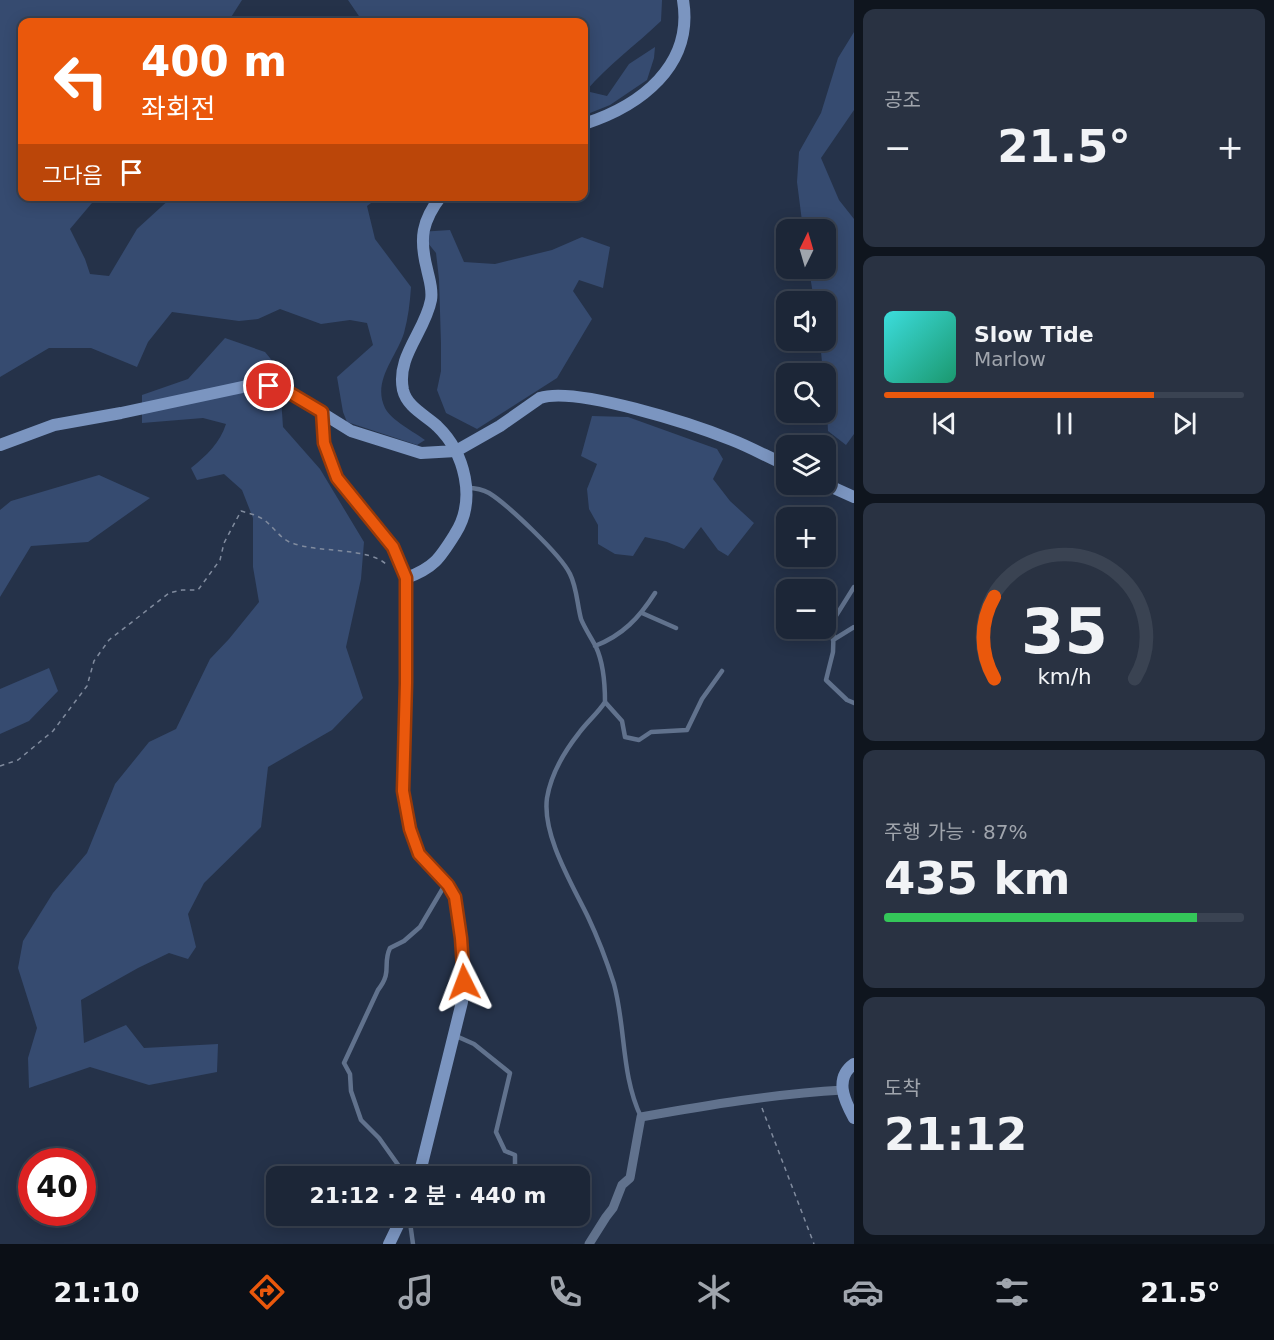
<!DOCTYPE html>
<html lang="ko">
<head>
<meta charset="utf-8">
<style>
  :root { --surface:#1c2637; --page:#293242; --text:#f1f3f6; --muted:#a0a5ad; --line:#3a4352; --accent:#ea580c }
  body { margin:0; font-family:"DejaVu Sans","Noto Sans KR",sans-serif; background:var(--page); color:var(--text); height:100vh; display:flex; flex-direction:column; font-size:22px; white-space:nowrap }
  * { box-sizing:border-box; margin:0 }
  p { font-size:20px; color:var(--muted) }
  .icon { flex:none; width:33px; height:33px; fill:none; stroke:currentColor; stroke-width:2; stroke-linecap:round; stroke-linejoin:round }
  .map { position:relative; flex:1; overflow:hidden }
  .details { display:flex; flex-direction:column; gap:9px; padding:9px; background:#0f151e; width:420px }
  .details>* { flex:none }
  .banner { position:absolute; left:18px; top:18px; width:570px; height:183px; border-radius:12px; box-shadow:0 3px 15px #0003,0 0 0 2px var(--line); background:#ea580c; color:#fff; overflow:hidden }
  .needle { width:39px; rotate:5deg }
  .buttons { position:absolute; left:776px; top:219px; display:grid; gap:12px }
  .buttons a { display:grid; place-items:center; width:60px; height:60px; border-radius:12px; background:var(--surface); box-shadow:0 3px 15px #0003,0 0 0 2px var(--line); font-size:30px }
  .speed { position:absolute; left:18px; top:1148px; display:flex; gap:12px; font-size:30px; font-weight:700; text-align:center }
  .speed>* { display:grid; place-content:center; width:78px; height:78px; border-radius:50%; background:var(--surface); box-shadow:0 3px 15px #0003,0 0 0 2px var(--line); line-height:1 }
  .speed .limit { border:9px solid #d22; background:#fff; color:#111 }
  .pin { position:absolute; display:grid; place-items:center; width:51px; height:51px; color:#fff; margin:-26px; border:3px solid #fff; border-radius:50%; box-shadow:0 2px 6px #0007 }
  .me { position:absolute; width:66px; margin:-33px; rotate:357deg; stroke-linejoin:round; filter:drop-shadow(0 0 4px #0008) }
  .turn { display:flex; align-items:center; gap:21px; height:126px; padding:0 24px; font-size:27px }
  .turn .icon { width:78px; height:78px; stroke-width:2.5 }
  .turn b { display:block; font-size:42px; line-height:51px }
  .then { display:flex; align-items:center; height:57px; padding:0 24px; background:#0003; gap:12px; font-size:22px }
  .big { font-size:45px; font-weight:600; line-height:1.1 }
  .details .tile { flex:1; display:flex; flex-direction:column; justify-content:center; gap:9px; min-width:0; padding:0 21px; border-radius:12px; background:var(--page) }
  .details .dial { align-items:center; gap:0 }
  .dial svg { height:156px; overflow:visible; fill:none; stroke:var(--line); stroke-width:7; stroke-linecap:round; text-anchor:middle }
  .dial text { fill:var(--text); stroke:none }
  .song { display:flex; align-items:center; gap:18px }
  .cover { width:72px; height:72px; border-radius:9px; background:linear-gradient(135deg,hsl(180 70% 55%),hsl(160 70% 35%)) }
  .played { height:6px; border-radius:3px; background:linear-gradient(90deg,var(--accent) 75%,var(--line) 75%) }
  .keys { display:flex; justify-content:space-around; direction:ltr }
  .heat { display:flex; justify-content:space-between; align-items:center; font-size:33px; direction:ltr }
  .charge { height:9px; border-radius:4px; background:linear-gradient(90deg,#34c759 87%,var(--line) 0) }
  .trip { position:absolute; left:266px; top:1166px; width:324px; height:60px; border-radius:12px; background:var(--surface); box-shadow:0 3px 15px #0003,0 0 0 2px var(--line); font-weight:600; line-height:60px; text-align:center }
  .menu { display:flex; height:96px; justify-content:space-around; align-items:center; background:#0b0f16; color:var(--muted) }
  .menu .icon { width:42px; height:42px }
  .menu .selected { color:var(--accent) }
  .menu b { font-size:27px; color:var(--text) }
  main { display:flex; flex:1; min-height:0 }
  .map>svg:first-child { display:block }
</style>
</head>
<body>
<main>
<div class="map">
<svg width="854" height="1244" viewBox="0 0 854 1244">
  <rect width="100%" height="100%" fill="#253249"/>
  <path fill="#364b70" d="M0 0H242L228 22H22V196L97 197 70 229 85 259 90 274 109 276 137 229 172 197 287 196 302 202 318 197H379L367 206 375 239 411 287C410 303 408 318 404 333 396 358 372 381 385 408 391 420 414 432 425 440L417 445 347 422 343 412 337 377 373 345 367 323 350 320 321 324 280 309 258 319 239 321 172 312 148 342 137 367 91 348H49L0 377Z
    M348 0H662V1L661 21C636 45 608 65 586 91L607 96 629 64 655 47 654 58 647 80 610 105 585 115 584 22H363Z
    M854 32V110L821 158 839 200 854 219V434L846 445 828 431 825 374 823 373 820 341 825 340V302L814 301 809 269 825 268V230L803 229 797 182 799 152 821 113 838 58Z
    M450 230 464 262 495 264 552 250 582 237 610 247 603 288 579 280 573 291 592 319 557 378 477 429 446 413 437 390 441 371V344L439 279 436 253 419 232Z
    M225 338 265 352 279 369 283 427 320 469 364 542 361 579 346 647 363 698 332 730 268 767 261 827 204 883 188 914 196 947 188 959 169 953 138 968 81 1000 84 1043 126 1025 144 1048 218 1044 217 1072 149 1085 90 1067 29 1088 28 1058 37 1028 18 968 23 941 53 893 87 853 115 784 149 742 176 729 210 659 229 639 259 602 253 567V518L242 490 224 474 197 480 191 468C207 455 220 443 226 424L203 418 142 423V395L188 379Z
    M592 416 628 417 717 449 723 459 713 479 730 501 754 523 728 556 718 550 701 527 684 549 667 542 645 537 633 556 615 554 598 544V525L589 509 587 489 597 464 581 456Z
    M99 475 150 498 88 542 31 546 0 597V510L11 501Z
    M49 668 58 691 29 721 0 734V689Z"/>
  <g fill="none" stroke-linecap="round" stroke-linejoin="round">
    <path stroke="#808b9e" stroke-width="1.5" stroke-dasharray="4.5 4.5" stroke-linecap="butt" d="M0 766 18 760 53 731 87 686 94 661 109 640 169 593 182 590H198L220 560 224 543 241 511C247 513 254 514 259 517 271 522 279 539 292 543 318 553 369 547 387 565
      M762 1108 814 1244"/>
    <path stroke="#61728d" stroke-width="4.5" d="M467 488C475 488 482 489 489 493 507 504 561 555 570 574 577 588 577 604 581 619 585 629 591 637 596 647 603 662 605 685 605 702 598 713 587 722 579 733 564 752 551 774 547 798 542 835 572 884 588 917 598 938 607 962 614 984 626 1029 621 1075 641 1117
      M854 587 834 619 833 652 826 680 847 700 854 703
      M642 613 676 628
      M833 640 854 627
      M595 646C623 635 639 618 655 593
      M605 702 622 721 625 737 639 740 651 732 687 730 702 699 722 671
      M456 1036 474 1044 510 1073 496 1132 505 1151 515 1155V1176
      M406 1176 379 1138 361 1120 351 1091 350 1074 344 1063 378 990C393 971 382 965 390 948L404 941 420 927 446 883
      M409 1215 413 1244
      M540 1215 548 1221"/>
    <path stroke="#61728d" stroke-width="9" d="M589 1244 606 1217 613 1208 622 1185 630 1178 641 1117C708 1105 774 1094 843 1090"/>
    <path stroke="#7b95c0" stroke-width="12" d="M584 124C640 106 694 66 683 0
      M322 412 324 443 337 479 393 547 406 578V683L403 791 410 829 419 854 448 885 455 897 461 938 464 982 462 1002 419 1176
      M0 445 54 425 121 413 256 384 285 390 351 431 421 453 456 451 500 426 540 398C576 386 695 425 732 440 750 447 768 457 786 465
      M825 484 854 497
      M406 578C434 568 440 558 455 534 477 500 465 453 437 426 425 415 407 407 403 390 396 356 425 332 431 300 433 289 429 279 427 269 419 238 422 221 441 196
      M854 1064C834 1078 844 1100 854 1118
      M389 1244 403 1215"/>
  </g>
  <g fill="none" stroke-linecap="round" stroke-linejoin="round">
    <defs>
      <path id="route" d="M269 386 285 390 322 412 324 443 337 478 393 547 406 578V683L403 791 410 829 419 854 448 885 455 897 461 938 464 982"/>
    </defs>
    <use href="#route" stroke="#983908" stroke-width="15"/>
    <use href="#route" stroke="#ea580c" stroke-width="10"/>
  </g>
</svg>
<div class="buttons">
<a><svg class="needle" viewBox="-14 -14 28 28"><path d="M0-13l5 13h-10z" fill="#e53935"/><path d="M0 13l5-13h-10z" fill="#a0a5ad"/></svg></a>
<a><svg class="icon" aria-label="sound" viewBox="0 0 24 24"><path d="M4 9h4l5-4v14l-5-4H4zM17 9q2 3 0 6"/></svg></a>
<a><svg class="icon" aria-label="search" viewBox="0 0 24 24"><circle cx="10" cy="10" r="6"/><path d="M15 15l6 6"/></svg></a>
<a><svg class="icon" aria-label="layers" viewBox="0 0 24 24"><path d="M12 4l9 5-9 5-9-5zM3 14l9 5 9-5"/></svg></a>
<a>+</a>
<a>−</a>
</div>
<div class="speed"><div class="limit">40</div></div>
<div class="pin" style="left:269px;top:386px;background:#d93025"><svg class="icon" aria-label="arrive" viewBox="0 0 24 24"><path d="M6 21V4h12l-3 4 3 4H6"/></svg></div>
<svg class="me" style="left:464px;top:982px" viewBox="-20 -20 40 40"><path d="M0-17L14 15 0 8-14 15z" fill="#ea580c" stroke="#fff" stroke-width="4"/></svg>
<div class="trip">21:12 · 2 분 · 440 m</div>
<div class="banner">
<div class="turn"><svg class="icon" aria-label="left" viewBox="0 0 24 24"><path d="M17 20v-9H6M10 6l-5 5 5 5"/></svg><div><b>400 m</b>좌회전</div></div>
<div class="then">그다음<svg class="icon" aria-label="arrive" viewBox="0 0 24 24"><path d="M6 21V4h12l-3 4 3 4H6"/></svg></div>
</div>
</div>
<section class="details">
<div class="tile"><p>공조</p>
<div class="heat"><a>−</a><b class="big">21.5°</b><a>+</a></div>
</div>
<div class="tile">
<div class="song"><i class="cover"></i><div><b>Slow Tide</b><p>Marlow</p></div></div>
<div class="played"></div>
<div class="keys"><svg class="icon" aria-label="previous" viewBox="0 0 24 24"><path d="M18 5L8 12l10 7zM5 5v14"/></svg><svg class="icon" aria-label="pause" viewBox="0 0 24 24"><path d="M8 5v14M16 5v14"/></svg><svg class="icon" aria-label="next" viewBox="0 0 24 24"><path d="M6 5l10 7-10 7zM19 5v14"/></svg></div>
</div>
<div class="tile dial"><svg viewBox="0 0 100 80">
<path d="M14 69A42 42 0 1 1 86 69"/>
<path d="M14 69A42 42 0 0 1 14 27" stroke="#ea580c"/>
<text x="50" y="56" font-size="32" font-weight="700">35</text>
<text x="50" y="72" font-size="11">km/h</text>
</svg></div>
<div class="tile"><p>주행 가능 · 87%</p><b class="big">435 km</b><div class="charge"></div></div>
<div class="tile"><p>도착</p><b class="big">21:12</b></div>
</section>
</main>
<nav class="menu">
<b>21:10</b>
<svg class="icon selected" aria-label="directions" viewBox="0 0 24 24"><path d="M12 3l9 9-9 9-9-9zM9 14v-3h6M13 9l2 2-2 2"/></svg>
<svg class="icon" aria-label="music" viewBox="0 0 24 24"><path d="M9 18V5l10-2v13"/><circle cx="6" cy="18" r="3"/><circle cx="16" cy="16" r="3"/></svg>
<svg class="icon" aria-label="phone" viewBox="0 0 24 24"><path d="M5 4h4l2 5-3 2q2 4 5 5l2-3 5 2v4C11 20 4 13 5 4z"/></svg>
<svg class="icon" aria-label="climate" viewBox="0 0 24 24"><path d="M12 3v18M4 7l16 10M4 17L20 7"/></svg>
<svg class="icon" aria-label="car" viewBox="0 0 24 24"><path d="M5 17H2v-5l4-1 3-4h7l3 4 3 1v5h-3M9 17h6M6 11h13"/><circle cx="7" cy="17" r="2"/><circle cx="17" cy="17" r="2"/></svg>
<svg class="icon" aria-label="filters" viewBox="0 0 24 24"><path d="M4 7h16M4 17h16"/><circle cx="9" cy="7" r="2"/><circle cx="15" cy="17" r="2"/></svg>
<b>21.5°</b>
</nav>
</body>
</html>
